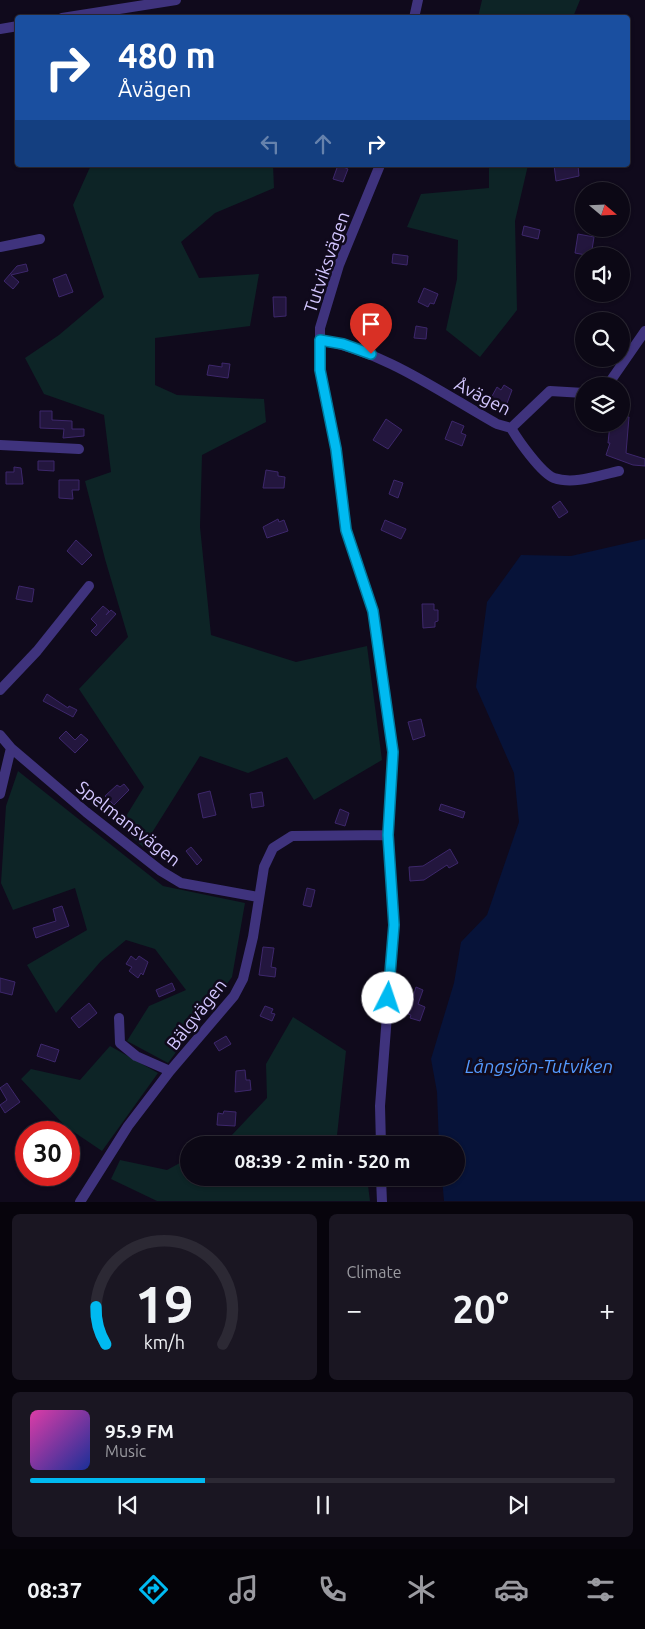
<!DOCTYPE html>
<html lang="en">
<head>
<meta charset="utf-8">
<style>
  :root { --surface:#0c0815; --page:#1a1622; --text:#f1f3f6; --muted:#9a9aa0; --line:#2c2934; --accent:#00baf1 }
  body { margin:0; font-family:Ubuntu,sans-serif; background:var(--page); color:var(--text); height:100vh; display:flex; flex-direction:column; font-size:19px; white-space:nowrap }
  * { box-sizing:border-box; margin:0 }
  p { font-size:16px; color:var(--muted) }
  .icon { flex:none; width:28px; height:28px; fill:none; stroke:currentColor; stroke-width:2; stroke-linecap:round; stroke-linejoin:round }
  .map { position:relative; height:1202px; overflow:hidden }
  .side { display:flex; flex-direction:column; gap:12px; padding:12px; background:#07040c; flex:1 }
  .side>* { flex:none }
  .banner { position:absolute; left:15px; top:15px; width:615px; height:152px; border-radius:5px; box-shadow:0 1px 4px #0004,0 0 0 1px var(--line); background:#1a4fa0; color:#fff; overflow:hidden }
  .needle { width:32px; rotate:109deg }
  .tools { position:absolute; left:575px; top:182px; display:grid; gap:10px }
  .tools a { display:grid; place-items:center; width:55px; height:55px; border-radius:50%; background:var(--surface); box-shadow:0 1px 4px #0004,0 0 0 1px var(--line); font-size:25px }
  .speed { position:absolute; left:15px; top:1121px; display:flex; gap:10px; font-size:25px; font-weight:700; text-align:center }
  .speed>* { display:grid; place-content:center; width:65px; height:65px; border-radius:50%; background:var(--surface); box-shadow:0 1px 4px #0004,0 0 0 1px var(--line); line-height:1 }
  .speed .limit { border:8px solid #d22; background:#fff; color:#111 }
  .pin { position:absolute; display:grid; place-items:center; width:42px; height:42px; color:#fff; margin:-51px -21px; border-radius:50% 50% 50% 0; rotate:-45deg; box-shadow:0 0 5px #0007 }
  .pin .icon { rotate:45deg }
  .me { position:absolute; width:55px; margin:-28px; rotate:4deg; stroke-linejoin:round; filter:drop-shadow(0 0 4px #0008) }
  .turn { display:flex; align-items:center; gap:18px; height:105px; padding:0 20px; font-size:22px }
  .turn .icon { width:65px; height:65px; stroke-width:2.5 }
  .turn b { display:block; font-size:35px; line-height:42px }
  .lanes { display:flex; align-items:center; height:48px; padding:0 20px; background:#0003; justify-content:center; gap:25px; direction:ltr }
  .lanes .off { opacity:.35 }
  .big { font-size:38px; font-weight:700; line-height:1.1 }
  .side .card { flex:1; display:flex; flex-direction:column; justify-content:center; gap:8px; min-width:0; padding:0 18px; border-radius:8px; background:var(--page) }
  .side .dial { align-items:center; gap:0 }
  .dial svg { height:130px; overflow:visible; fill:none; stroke:var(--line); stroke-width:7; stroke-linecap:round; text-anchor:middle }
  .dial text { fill:var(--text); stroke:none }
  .song { display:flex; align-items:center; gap:15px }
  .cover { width:60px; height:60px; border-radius:8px; background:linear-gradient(135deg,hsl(320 70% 55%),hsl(230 70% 35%)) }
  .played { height:5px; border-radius:2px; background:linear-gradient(90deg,var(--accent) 30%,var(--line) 30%) }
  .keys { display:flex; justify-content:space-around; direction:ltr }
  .heat { display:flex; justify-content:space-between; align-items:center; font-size:28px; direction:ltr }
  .side .tiles { flex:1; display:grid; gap:12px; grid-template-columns:1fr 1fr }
  .card:last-child { grid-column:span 2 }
  .trip { position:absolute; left:180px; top:1136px; width:285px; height:50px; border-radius:25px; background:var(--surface); box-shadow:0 1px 4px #0004,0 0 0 1px var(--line); font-weight:700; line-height:50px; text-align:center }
  .dock { display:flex; height:80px; justify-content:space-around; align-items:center; background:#050308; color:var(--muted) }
  .dock .icon { width:35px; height:35px }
  .dock .current { color:var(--accent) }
  .dock b { font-size:22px; color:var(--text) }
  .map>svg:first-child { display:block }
</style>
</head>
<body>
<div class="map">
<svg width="645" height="1202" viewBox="0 0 645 1202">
  <rect width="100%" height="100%" fill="#100a1c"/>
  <path fill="#0d2426" d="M482 0H580L573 17H478Z
    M91 165H273L274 188 215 213 181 242 199 278 259 274 250 326 155 338V385L177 395 264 399 266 422 202 455 200 527 211 635 296 662 367 646 382 760 314 800 287 757 248 773 200 756 143 847 120 826 144 787 79 689 128 637 105 559 85 481 111 472 104 415 44 394 25 358 59 335 104 297 73 205Z
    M489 165H528L515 221 517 310 480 357 446 330 457 279 458 240 407 227 421 194 489 188Z
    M18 771 163 886 245 903 232 977 168 1063 127 1041 149 1006 186 990 155 949 126 940 101 961 56 1013 27 965 87 930 75 888 13 910 1 883 6 806Z
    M293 1017 346 1051 336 1145H214L231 1136 267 1098 266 1064Z
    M110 1046 158 1073 102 1151 65 1126 21 1079 31 1069 80 1080Z
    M189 1158V1178H367L370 1201H157L111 1179 120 1160 167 1170Z"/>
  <path fill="#071339" d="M645 539V1201H444L442 1178H456V1145H439L437 1092 431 1059 454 983 461 942 487 915 519 822 514 773 476 687 487 602 521 555 571 556Z"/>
  <path fill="#23163e" stroke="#3d276b" d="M338 165 348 169 343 182 333 179Z
    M554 165H578L579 176 556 181Z
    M524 226 540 230 538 239 522 235Z
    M578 234 594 237 591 256 575 253Z
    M393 254 408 256 407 265 392 263Z
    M26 264 28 271 11 275 19 282 13 289 4 281 17 266Z
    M66 274 73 292 59 297 53 279Z
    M424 288 438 294 434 304 430 303 428 307 418 302Z
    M273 297H286V316L274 317Z
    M416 326 427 328 426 339 414 338Z
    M222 363 230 364 228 378 207 375 209 365 222 367Z
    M504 385 512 390 506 406 491 398 497 387 501 390Z
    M40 411H52V420L72 421V429H84V436L63 438 64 429 40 428Z
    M621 417H629L626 453 645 459V466L633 465 606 455 610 443H608L610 424H621Z
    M386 419 402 430 388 449 373 440Z
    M452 421 464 426 461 433 466 435 462 446 445 439Z
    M38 461H54V471L38 470Z
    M14 467 21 468 23 484H6V472H14Z
    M266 470 278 472V476L285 477 284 488H263Z
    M59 480H79V490H72L73 499 59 498Z
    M394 480 403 483 398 498 389 494Z
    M560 501 568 512 559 518 552 507Z
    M278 519 279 522 284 520 288 531 267 538 263 527Z
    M385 520 406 529 401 539 381 530Z
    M76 540 92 555 82 565 67 551Z
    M19 586 34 589 32 602 16 599Z
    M422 604H434V610H438V621L435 622V627L423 628Z
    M103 606 109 611 106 615 111 610 116 614 96 636 91 631 97 625 91 619Z
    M47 694 68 708 69 706 77 710 73 717 43 701Z
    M421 719 425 736 413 740 408 722Z
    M66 731 75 740 81 734 88 740 75 753 59 738Z
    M124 784 129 790 114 805 105 796 117 785 120 787Z
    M210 791 216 815 203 818 198 794Z
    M262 792 264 806 252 808 250 794Z
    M441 804 465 812 463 818 439 810Z
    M340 809 349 813 345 826 335 823Z
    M191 847 202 860 197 865 186 851Z
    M450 849 458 863 449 868 447 865 424 880 410 881 409 867 423 866Z
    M307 888 315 890 311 907 303 905Z
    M62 906 69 926 36 938 33 928 56 921 53 909Z
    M263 947 274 948 271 967 276 968 275 977 259 975Z
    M131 956 136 960 139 956 148 962 143 975 141 973 138 978 129 971 132 967 126 964Z
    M0 978 15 982 12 995 0 992Z
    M172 983 175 990 159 997 156 990Z
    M416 987 423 990 418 1004 425 1007 420 1021 410 1018 411 1015 408 1014Z
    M89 1003 97 1013 79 1028 71 1018Z
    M265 1006 273 1009 271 1013 275 1014 272 1021 260 1016Z
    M226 1036 231 1044 219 1051 214 1043Z
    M41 1044 59 1050 55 1062 37 1056Z
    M245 1070 246 1080H250L251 1090 235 1092 236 1071Z
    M7 1083 20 1102 5 1113 0 1105 7 1100 0 1088Z
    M224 1111 236 1112 235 1126 217 1125 218 1113 223 1114Z"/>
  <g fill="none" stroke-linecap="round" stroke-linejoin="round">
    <path stroke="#28a8b1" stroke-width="2" stroke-dasharray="2.5 4" stroke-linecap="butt" d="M42 18 52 16"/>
    <path stroke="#3f337d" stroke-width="10" d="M62 18 176 0
      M414 18 418 0
      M0 29 18 26
      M380 165 339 265 320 328V370L336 449 346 530 373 611 393 752 388 835 394 925 380 1106 381 1145
      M0 247 40 239
      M320 340C384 351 440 392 497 424L511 428C518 440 541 473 554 478 574 485 600 475 619 471
      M607 386 645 331
      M511 428 550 391 584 393
      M0 445 79 449
      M0 690 37 651 89 586
      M0 735 11 748 86 812 161 871 181 883 258 897
      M0 794 11 748
      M119 1018 120 1043 136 1056 170 1071
      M381 1178 382 1202
      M80 1202 128 1126 170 1071 234 996 243 979 253 937 264 867 273 848 292 836 388 835"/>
  </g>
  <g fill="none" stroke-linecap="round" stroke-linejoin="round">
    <defs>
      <path id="route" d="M371 354 343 344 320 340V370L336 449 346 530 373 611 393 752 388 835 394 925 388 998"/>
    </defs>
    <use href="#route" stroke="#00799d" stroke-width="12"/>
    <use href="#route" stroke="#00baf1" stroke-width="9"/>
  </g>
  <g text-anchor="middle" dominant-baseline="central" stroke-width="5" stroke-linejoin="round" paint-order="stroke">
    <g font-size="18" fill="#d3c6ff" stroke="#100a1c">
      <text transform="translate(326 262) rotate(-71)">Tutviksvägen</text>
      <text transform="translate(483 396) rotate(27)">Åvägen</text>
      <text transform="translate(129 823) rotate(38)">Spelmansvägen</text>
      <text transform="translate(196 1014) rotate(-52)">Bälgvägen</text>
    </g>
    <g font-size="19" font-style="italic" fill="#549aff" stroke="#100a1c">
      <text x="539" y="1066">Långsjön-Tutviken</text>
    </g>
  </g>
</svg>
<div class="tools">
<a><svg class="needle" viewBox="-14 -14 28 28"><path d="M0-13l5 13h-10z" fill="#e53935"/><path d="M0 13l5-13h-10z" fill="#9a9aa0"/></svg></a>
<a><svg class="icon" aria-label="sound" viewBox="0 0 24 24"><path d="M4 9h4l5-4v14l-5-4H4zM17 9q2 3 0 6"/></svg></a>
<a><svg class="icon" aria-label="search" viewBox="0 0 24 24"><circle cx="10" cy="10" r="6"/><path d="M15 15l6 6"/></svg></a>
<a><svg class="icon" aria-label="layers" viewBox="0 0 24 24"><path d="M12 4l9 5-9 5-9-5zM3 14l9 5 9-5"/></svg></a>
</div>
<div class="speed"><div class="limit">30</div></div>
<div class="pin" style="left:371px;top:354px;background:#d93025"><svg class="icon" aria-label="arrive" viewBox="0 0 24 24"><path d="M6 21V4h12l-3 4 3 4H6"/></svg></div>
<svg class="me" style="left:388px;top:998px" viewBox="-20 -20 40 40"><circle r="19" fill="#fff"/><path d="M0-13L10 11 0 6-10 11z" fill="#00baf1"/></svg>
<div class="trip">08:39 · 2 min · 520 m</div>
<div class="banner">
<div class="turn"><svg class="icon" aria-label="right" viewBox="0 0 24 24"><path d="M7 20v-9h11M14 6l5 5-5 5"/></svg><div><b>480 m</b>Åvägen</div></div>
<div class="lanes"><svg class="icon off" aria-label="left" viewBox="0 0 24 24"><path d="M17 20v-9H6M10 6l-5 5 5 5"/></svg><svg class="icon off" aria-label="ahead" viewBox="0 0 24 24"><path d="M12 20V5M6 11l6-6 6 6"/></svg><svg class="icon" aria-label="right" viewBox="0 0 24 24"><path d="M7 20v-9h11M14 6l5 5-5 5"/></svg></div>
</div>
</div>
<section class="side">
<div class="tiles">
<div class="card dial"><svg viewBox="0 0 100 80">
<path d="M14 69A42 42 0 1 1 86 69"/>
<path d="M14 69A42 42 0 0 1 8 46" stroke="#00baf1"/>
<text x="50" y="56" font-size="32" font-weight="700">19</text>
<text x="50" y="72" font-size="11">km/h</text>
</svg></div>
<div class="card"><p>Climate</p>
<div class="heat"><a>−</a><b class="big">20°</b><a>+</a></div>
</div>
<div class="card">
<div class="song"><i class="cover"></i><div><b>95.9 FM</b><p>Music</p></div></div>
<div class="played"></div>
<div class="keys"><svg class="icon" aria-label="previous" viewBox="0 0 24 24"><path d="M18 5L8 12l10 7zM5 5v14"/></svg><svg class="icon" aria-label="pause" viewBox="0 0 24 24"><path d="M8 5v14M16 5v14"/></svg><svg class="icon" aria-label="next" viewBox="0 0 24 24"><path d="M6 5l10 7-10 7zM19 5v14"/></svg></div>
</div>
</div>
</section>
<nav class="dock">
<b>08:37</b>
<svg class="icon current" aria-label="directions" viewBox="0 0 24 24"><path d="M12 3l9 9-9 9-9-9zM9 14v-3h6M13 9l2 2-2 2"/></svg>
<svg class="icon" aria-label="music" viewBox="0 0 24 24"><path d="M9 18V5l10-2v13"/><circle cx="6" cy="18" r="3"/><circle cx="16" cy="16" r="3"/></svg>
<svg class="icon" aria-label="phone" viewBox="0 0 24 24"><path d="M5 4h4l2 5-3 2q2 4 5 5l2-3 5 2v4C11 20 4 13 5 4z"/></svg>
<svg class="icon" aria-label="climate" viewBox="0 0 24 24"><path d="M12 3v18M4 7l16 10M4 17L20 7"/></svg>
<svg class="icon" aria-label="car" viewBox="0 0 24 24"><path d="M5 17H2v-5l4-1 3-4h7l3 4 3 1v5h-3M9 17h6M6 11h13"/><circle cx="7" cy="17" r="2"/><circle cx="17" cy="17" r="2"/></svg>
<svg class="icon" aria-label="filters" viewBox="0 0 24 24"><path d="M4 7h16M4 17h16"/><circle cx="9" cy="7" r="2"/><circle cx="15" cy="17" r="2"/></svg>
</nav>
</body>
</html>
